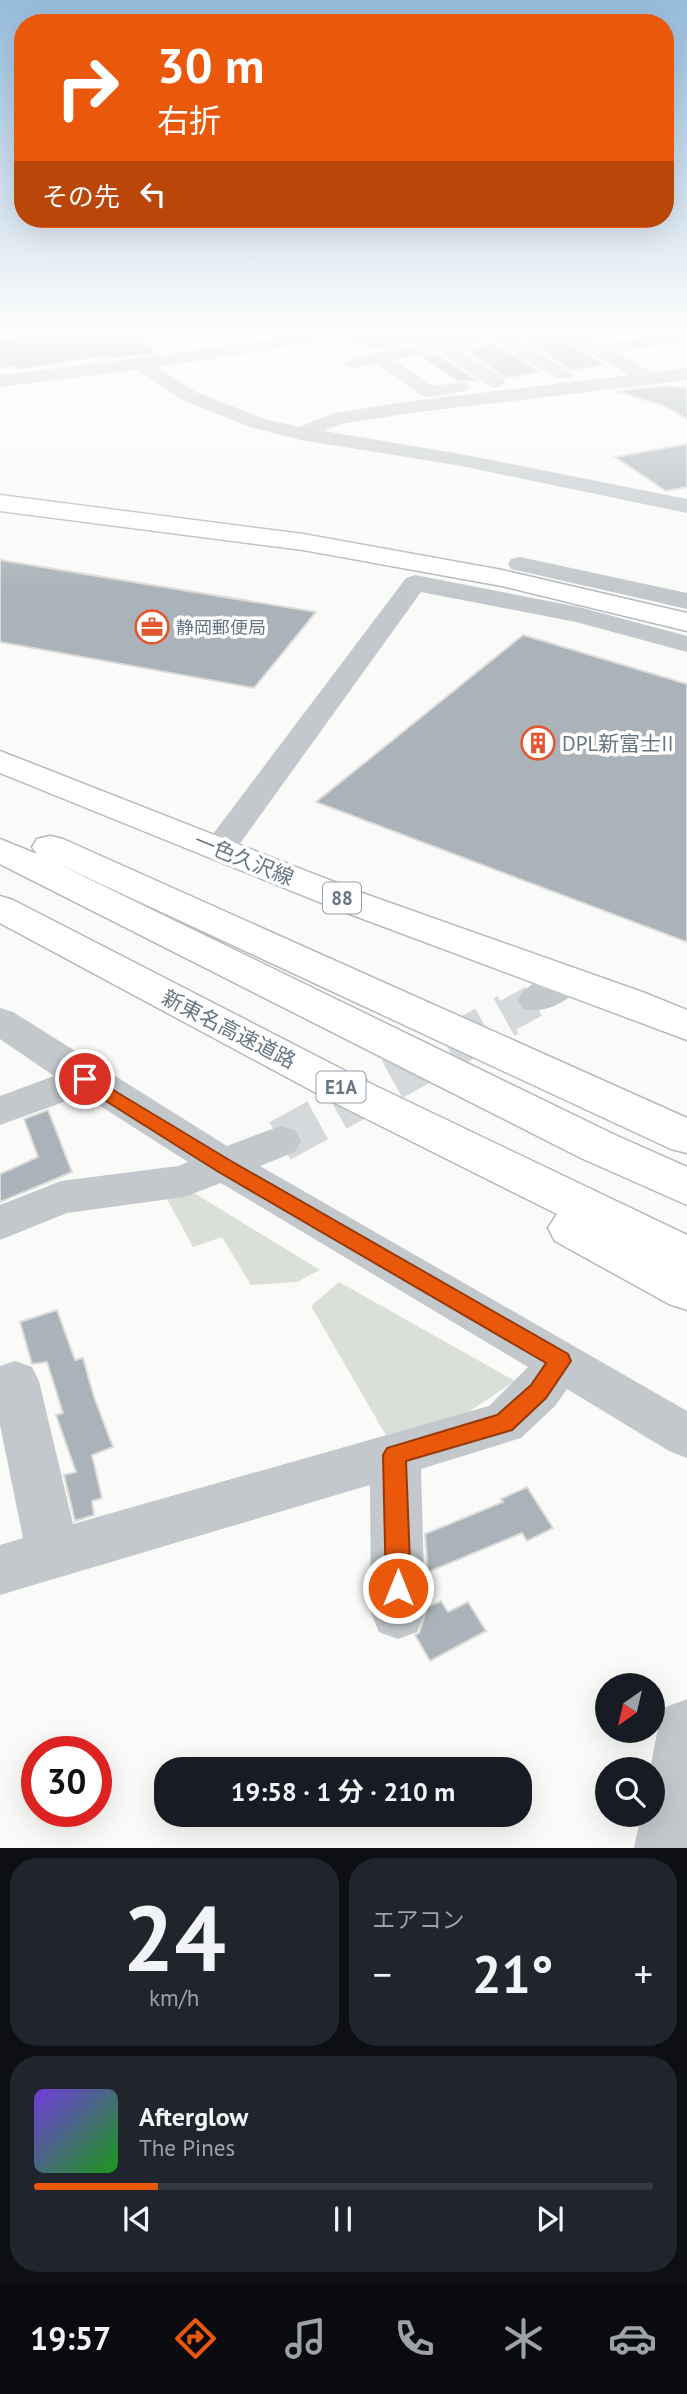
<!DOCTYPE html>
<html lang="ja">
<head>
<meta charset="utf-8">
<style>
  :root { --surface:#171b24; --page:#20242c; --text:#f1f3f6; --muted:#9ea1a6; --line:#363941; --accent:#ea580c }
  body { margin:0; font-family:"PT Sans","Noto Sans JP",sans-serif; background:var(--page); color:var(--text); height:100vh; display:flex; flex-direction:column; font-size:26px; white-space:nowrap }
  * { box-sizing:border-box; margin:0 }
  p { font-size:23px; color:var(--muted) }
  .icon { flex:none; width:38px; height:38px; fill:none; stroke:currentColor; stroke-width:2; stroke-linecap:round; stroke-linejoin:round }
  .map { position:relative; height:1848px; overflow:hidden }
  .sheet { display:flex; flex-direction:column; gap:10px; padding:10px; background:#0d0f14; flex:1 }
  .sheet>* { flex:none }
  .hud { position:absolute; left:14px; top:14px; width:660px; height:214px; border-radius:28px; box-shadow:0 7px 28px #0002; background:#ea580c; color:#fff; overflow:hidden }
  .needle { width:46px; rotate:214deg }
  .buttons { position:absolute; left:595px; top:1673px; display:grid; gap:14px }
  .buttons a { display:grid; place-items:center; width:70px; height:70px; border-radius:50%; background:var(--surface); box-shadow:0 7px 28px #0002; font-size:35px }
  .speed { position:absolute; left:21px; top:1736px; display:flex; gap:14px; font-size:35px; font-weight:700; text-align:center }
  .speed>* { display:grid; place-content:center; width:91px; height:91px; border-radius:50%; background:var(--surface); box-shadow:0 7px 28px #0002; line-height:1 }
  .speed .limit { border:10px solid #d22; background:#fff; color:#111 }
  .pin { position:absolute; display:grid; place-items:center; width:60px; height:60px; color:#fff; margin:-30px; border:4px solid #fff; border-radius:50%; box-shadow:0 2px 7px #0007 }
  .me { position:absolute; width:77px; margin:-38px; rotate:0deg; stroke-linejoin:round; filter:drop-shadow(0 0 5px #0008) }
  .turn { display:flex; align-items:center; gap:24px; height:147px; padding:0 28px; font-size:32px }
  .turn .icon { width:91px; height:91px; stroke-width:2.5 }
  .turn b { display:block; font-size:49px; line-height:60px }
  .then { display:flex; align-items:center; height:66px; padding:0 28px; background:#0003; gap:14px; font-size:26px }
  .big { font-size:52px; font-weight:700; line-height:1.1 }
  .sheet .tile { flex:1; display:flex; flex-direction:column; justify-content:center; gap:10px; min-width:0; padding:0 24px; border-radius:28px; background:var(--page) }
  .sheet .dial { align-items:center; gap:0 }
  .dial b { font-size:91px; line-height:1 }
  .song { display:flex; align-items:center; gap:21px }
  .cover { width:84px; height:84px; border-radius:10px; background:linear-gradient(135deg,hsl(260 70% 55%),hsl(120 70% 35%)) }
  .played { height:7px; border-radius:4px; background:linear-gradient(90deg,var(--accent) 20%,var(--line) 20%) }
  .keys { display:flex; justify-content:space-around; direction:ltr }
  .heat { display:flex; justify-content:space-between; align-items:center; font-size:38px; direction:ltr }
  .sheet .tiles { flex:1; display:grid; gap:10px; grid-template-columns:1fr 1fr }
  .tile:last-child { grid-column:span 2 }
  .trip { position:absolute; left:154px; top:1757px; width:378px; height:70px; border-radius:28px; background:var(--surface); box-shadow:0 7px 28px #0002; font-weight:700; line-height:70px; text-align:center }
  .dock { display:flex; height:112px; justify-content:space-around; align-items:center; background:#090b0e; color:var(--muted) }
  .dock .icon { width:49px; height:49px }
  .dock .current { color:var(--accent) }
  .dock b { font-size:32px; color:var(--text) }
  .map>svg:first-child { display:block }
</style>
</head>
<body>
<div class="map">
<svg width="687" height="1848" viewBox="0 0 687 1848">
  <rect width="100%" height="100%" fill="#fafaf8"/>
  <path fill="#dadfd7" d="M194 1193 320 1270 297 1282 251 1285 222 1237 193 1247 167 1199Z
    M339 1282 515 1381 449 1425 391 1444 311 1306Z"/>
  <path fill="#aab3b9" stroke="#dcdcda" stroke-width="2" d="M32 333H138L157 353 107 359 104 356 17 370 12 366 0 368V339Z
    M354 333H465L375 350 349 338Z
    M514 333H557L562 339 606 365 571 370Z
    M493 343 541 372 506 378 464 349Z
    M437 354 478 381H457L422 357Z
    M666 386 687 388V419L664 406 616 391Z
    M687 444V487L666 491 615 457Z
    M0 560 316 612 254 688 0 642Z
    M523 635 687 684V942L316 802Z
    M48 1110 72 1172 0 1202V1174L38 1157 24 1119Z
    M57 1310 75 1360 83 1358 94 1397 113 1447 92 1455 102 1498 92 1501 94 1515 75 1521 64 1475 76 1472 56 1415 63 1413 47 1362 32 1364 20 1322Z
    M527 1487 553 1528 527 1541 522 1533 428 1572 425 1534 503 1502 501 1499Z
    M441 1601 448 1612 468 1602 486 1631 430 1661 415 1635 419 1633 427 1607Z"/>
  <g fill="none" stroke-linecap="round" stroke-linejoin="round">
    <path stroke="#d5d9db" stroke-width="33" stroke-dasharray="33 17" stroke-linecap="butt" d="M505 1017 536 1000"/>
    <path stroke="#d5d9db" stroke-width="43" stroke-dasharray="43 21" stroke-linecap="butt" d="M280 1141 508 1015"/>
    <defs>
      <path id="major" d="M0 751 365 894 645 993 687 1010V1040L339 910 0 773Z"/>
      <path id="highway" d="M0 495 303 534 502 570 687 613V631L502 586 303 550 0 511Z
        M50 836 63 839 687 1118V1153L671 1149 56 863 613 1134 687 1167V1205L581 1158 0 864V839L37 854 32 847 37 839Z
        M0 896 13 900 361 1079 687 1235V1310L669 1304 555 1241 548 1228 557 1214 331 1101 0 923Z"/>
    </defs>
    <use href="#major" stroke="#b5babe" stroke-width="3"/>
    <use href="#highway" stroke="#b4b9bd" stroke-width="3"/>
    <path fill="#c3c8cc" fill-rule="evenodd" d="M310 333H352L343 338 158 367 194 391 264 419 299 427 335 413 411 401 629 375 563 337 560 333H582L600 343 687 333V341L616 352 652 372 687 368V380L411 413 340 424 324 431 461 454 687 499V513L461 466 301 440 250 427 180 399 137 370 0 387V375L168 354Z
      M477 333H511L510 335 573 374 570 378H556L493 340 457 348 503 378 506 382 496 388 489 386 438 351 395 360 432 385 466 383 469 387 466 391 428 397 421 395 376 364 352 369 343 363 352 357Z
      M520 557 687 593V609L511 569 508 564 511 559Z
      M415 575 579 607 687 636V652L576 622 421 592 231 856 219 859 207 856 203 849 207 842 406 578Z
      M567 968 580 972 585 980C573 1000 545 1015 523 1009L517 1000C527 984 549 973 567 968Z
      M0 1008 13 1012 227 1146 280 1126 295 1130 301 1141 295 1152 260 1166 687 1411V1458L669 1451 567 1389 555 1406 521 1438 421 1469 425 1613 417 1632 398 1639 379 1632 371 1613 370 1485 0 1595V1545L23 1538 0 1425V1366L15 1361 32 1367 39 1381 73 1524 489 1406 528 1367 221 1183 184 1197 67 1213 0 1240V1205L61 1181 178 1166 188 1162 83 1095 0 1125V1096L54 1076 0 1039Z
      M687 1699V1848H634L641 1815H653V1769H650L658 1728 666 1707Z"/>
    <use href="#major" fill="#fff" fill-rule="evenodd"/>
    <use href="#highway" fill="#fff" fill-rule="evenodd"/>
  </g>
  <linearGradient id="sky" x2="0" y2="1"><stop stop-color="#96bcdc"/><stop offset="0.56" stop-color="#fdfdfc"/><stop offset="1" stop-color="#fdfdfc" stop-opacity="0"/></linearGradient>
  <rect width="687" height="591" fill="url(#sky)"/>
  <path fill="#ea580c" stroke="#983908" stroke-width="2" d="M85 1073 231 1161 568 1354 571 1361 546 1398 512 1430 406 1461 411 1588 407 1596 398 1600 390 1596 386 1588 383 1455 387 1448 497 1415 531 1385 546 1363 217 1171 79 1084 76 1079 79 1075Z"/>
  <defs>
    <symbol id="office-ring" viewBox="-11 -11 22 22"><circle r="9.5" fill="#fff" stroke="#e4572e" stroke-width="1.5"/><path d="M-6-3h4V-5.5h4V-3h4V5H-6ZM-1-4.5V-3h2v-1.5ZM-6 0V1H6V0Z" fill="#e4572e"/></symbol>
    <symbol id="building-ring" viewBox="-11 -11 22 22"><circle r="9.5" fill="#fff" stroke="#e4572e" stroke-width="1.5"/><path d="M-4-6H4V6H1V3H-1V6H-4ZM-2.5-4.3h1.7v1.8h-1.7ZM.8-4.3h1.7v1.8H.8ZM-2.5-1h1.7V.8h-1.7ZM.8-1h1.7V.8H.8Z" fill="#e4572e"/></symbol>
  </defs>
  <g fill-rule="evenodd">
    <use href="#office-ring" x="133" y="608" width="38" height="38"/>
    <use href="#building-ring" x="519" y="724" width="38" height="38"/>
  </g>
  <g text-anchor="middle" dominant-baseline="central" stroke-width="7" stroke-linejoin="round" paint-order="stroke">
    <g font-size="18" fill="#657683" stroke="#fff" text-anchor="start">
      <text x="176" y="627">静岡郵便局</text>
    </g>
    <g fill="#fff" stroke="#939fa8" stroke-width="2">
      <rect x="323" y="882.5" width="38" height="31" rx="5"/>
      <rect x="316.5" y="1071.5" width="49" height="31" rx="5"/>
    </g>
    <g font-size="19" font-weight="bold" fill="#657683">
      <text x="342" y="898">88</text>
      <text x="341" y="1087">E1A</text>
    </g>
    <g font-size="21" fill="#657683" stroke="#fff" text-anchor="start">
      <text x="562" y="743">DPL新富士II</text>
    </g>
    <g font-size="21" fill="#657683" stroke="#fff">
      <text transform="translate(244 859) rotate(22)">一色久沢線</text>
      <text transform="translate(229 1029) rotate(27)">新東名高速道路</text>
    </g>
  </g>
</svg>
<div class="buttons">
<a><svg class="needle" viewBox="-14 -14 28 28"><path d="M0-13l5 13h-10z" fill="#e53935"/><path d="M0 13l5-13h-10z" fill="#9ea1a6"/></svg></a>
<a><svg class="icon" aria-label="search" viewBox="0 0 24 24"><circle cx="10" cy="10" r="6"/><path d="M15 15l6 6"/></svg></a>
</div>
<div class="speed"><div class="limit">30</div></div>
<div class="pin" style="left:85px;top:1079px;background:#d93025"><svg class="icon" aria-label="arrive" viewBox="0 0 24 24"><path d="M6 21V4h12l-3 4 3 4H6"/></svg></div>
<svg class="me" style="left:398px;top:1588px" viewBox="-20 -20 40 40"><circle r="17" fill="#ea580c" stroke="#fff" stroke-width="3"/><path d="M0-11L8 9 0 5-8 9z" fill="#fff"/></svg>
<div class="trip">19:58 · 1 分 · 210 m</div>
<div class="hud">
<div class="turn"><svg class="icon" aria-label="right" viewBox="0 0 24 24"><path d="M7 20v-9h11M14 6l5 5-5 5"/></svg><div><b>30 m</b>右折</div></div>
<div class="then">その先<svg class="icon" aria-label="left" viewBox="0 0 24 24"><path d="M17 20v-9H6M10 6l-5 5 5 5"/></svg></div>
</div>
</div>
<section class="sheet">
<div class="tiles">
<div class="tile dial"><b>24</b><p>km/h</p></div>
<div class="tile"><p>エアコン</p>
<div class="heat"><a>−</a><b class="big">21°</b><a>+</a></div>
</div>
<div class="tile">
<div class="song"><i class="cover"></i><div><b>Afterglow</b><p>The Pines</p></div></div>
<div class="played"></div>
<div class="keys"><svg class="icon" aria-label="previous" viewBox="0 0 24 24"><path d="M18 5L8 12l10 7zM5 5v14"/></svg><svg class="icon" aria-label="pause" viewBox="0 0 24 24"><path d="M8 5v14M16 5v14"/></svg><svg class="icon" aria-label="next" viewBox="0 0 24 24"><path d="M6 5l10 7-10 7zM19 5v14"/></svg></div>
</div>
</div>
</section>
<nav class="dock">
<b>19:57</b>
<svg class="icon current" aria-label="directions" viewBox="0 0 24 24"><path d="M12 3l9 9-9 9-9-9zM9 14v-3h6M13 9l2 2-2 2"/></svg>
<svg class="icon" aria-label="music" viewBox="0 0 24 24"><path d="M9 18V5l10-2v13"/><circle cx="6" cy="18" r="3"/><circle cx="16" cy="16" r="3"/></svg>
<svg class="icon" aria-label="phone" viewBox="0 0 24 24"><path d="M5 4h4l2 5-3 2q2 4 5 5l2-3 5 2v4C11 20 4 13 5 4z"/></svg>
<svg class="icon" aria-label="climate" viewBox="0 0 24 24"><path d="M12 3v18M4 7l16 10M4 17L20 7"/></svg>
<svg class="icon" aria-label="car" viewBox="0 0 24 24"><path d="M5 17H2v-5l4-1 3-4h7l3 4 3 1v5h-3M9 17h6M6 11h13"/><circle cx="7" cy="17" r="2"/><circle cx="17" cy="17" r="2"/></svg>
</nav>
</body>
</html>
